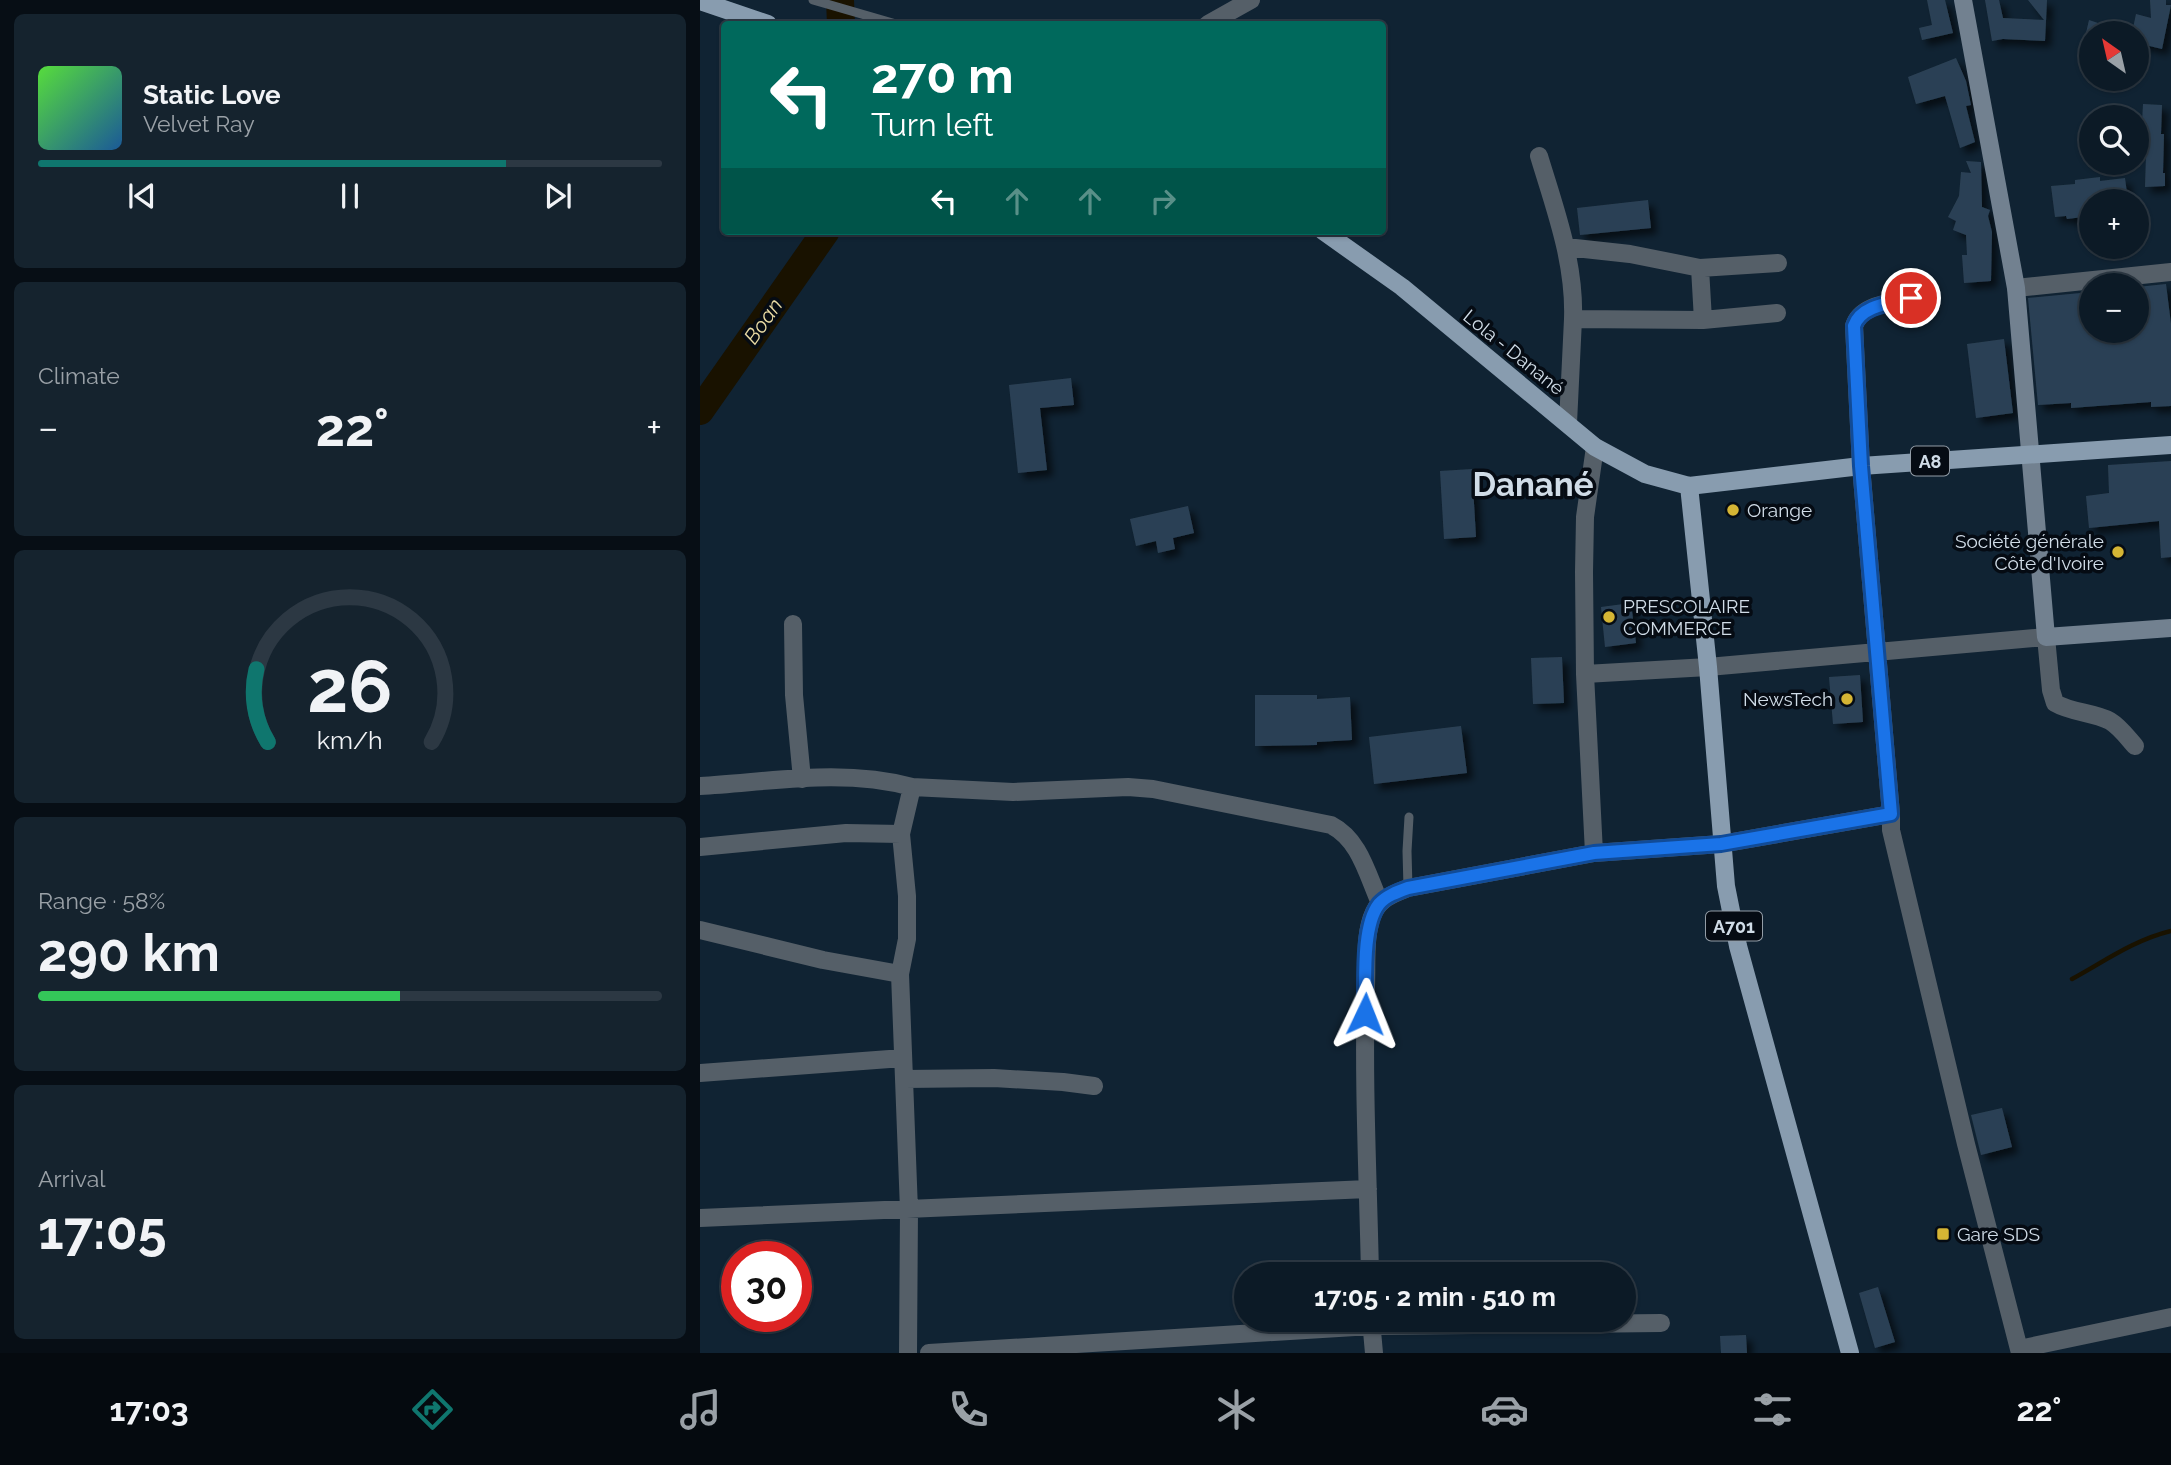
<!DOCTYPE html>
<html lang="en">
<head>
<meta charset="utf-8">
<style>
  :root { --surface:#0c1a26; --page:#15232e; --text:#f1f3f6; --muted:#9aa1a7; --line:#2c3843; --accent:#0f766e }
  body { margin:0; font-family:Raleway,sans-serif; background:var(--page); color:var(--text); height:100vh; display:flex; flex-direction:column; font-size:26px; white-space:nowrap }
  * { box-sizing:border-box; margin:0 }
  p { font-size:23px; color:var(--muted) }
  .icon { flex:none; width:38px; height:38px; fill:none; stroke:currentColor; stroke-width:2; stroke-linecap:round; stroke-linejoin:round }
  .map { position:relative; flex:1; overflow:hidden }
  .sheet { display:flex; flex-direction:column; gap:14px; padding:14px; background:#070e15; width:700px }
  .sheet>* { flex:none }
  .hud { position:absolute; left:21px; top:21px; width:665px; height:214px; border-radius:7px; box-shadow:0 2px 5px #0004,0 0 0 2px var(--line); background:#00695c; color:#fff; overflow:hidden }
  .needle { width:46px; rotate:326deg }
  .buttons { position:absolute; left:1379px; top:21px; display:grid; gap:14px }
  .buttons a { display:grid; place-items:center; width:70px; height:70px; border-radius:50%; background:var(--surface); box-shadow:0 2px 5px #0004,0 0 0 2px var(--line); font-size:35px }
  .speed { position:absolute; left:21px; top:1241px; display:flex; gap:14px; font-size:35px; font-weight:700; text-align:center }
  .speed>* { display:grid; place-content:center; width:91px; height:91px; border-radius:50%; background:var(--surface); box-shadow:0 2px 5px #0004,0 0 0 2px var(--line); line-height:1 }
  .speed .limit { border:10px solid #d22; background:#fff; color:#111 }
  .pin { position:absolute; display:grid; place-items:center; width:60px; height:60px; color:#fff; margin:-30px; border:4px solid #fff; border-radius:50%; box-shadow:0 2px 7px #0007 }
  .me { position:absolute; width:77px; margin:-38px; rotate:2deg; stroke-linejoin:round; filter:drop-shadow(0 0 5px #0008) }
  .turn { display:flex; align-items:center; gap:24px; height:147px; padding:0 35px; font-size:32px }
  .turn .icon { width:91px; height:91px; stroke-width:2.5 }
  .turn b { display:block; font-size:49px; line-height:60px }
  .lanes { display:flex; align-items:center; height:66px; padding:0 35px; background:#0003; justify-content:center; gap:35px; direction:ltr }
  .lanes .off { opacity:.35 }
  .big { font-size:52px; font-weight:700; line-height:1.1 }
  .sheet .tile { flex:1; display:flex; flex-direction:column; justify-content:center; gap:10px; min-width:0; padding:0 24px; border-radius:10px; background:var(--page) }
  .sheet .dial { align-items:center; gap:0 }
  .dial svg { height:182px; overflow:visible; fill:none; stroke:var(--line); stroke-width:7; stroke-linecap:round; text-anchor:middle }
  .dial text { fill:var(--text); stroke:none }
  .song { display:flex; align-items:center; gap:21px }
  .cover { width:84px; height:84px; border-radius:10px; background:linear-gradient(135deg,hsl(110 70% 55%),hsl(210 70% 35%)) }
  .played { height:7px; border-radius:4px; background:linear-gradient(90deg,var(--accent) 75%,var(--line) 75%) }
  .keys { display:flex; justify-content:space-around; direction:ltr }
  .heat { display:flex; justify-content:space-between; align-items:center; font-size:38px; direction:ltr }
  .charge { height:10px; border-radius:5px; background:linear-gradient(90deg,#34c759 58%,var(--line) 0) }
  .trip { position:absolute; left:534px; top:1262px; width:402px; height:70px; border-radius:35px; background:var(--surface); box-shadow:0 2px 5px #0004,0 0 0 2px var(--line); font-weight:700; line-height:70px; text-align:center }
  .tabs { display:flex; height:112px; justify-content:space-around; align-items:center; background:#050a0f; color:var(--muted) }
  .tabs .icon { width:49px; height:49px }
  .tabs .current { color:var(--accent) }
  .tabs b { font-size:32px; color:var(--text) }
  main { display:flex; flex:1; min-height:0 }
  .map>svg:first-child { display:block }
</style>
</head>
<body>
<main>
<section class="sheet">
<div class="tile">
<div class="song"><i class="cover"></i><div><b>Static Love</b><p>Velvet Ray</p></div></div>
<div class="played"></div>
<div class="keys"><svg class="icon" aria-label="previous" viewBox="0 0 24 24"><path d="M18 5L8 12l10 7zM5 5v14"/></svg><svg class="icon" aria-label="pause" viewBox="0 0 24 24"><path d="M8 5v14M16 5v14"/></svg><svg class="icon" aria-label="next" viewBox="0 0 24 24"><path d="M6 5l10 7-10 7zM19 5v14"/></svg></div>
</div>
<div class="tile"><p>Climate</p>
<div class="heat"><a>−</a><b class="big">22°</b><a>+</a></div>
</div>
<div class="tile dial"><svg viewBox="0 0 100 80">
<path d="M14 69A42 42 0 1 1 86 69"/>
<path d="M14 69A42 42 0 0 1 9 37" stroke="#0f766e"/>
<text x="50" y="56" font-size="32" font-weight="700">26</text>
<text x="50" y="72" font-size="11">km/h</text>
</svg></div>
<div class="tile"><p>Range · 58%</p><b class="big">290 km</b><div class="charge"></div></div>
<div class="tile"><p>Arrival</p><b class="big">17:05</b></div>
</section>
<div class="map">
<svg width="1471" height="1353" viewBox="0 0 1471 1353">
  <defs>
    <filter id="shadow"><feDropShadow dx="6" dy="6" stdDeviation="3.5" flood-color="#0009"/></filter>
  </defs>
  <rect width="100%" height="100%" fill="#102333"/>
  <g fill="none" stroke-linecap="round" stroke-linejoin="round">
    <path stroke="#191200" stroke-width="4.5" d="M1372 979C1405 961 1434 940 1471 931"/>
    <path stroke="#191200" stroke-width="28" d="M140 0 141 24
      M0 411 126 231"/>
  </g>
  <path fill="#2c4154" filter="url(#shadow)" d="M1227 0H1245L1253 33 1222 40 1219 28 1232 25Z
    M1285 0H1299L1303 18 1344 20 1328 0H1347L1345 41 1303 39 1292 41Z
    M1450 0H1466V5H1471L1462 49 1437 43V33H1432L1436 14 1451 18Z
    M1389 20 1422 31V33H1386Z
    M1256 58 1266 81 1271 105 1266 106 1275 142 1260 148 1245 96 1216 104 1208 77Z
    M1443 104 1462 105 1461 134H1464L1463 173H1465V186L1445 187 1447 123H1442Z
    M1266 161 1281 162 1282 207 1290 210 1288 216 1292 232 1291 281 1264 283 1262 255H1267L1266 235 1253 230 1256 221 1248 217 1259 196 1261 172 1271 173Z
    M1400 177V181L1425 178 1428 201H1391V216L1367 219 1366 216 1355 217 1351 186 1375 184V180Z
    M948 200 951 228 880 235 877 208Z
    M1466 284 1471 324V406L1451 407V402L1371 408V403L1338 405 1328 298 1391 292V331H1437V287Z
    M1304 339 1313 413 1276 418 1267 344Z
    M371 378 374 405 340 408 347 470 318 473 309 385Z
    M1471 461V557L1461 558 1459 521 1389 528 1386 496 1409 493 1408 465Z
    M772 469 776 537 744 539 740 471Z
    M488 506 494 533 473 538 475 549 458 553 456 541 436 546 430 519Z
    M931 603 936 643 905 647 901 607Z
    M862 657 864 703 833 704 831 658Z
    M1160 675 1163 722 1133 724 1129 677Z
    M555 695H617V699L650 697 652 740 617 742V745L555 746Z
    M761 726 767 773 674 784 669 737Z
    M1302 1108 1312 1147 1281 1155 1271 1115Z
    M1178 1287 1195 1342 1175 1348 1159 1293Z
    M1046 1335 1047 1353H1021L1020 1336Z"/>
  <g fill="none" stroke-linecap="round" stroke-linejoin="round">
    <path stroke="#555f68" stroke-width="9" d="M113 0 196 24
      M708 888 707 851 709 817"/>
    <path stroke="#555f68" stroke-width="18" d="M508 24 551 0
      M839 156C855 209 875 262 873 319
      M866 247 930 254 1000 268
      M1316 288 1471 272
      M1211 298C1192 303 1161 304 1154 326L1161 466 1191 814V830L1266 1144 1320 1353
      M1003 320 1000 268 1078 263
      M868 423 873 319 1003 320 1077 313
      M93 624 94 695 102 779
      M885 674 1008 667 1346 637 1351 690 1355 703C1372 713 1393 712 1410 721 1420 727 1427 737 1435 746
      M0 786C70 782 143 768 212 787
      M0 847 146 833 201 834
      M894 853 1021 844 1191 814
      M0 930 123 960 200 974
      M0 1073 203 1058
      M205 1079 294 1078 363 1082 394 1086
      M0 1218 668 1189
      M670 1274C668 1178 663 1082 666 986 667 963 664 933 674 912 681 898 693 894 708 888L894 853 885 674 884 572 885 517 895 447
      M671 1320 674 1353
      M1319 1349 1471 1317
      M208 1353 209 1210 200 974 207 939V896L201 834 212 787 313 792 428 787 453 789 631 825C660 840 667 874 680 903
      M229 1353 671 1326 961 1323"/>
    <path stroke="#728190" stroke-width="18" d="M1263 0 1316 288 1346 637 1471 628"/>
    <path stroke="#889caf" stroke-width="18" d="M0 1 68 24
      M623 231 702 287 895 447 945 474 989 486 1161 466 1471 445
      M989 486 1008 667 1026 886 1038 946 1150 1353"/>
  </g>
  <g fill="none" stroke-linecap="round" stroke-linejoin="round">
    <defs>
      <path id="route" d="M665 1014C666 985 661 927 679 904 686 896 697 892 708 888L894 853 1021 844 1191 814 1161 466 1154 326C1161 305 1192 303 1211 298"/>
    </defs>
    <use href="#route" stroke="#114b97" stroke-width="18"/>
    <use href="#route" stroke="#1a73e8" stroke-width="12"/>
  </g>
  <g fill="#d5b534" stroke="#050b13" stroke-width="2.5">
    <circle cx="1033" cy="510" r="7"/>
    <circle cx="1418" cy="552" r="7"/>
    <circle cx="909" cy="617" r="7"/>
    <circle cx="1147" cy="699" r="7"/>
    <rect x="1236" y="1227" width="14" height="14" rx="3.5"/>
  </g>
  <g text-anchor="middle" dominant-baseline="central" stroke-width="7" stroke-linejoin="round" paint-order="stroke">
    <g fill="#050b13" stroke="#939da7" stroke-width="2">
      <rect x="1211" y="446.5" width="38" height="29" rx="5"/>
      <rect x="1006" y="911.5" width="56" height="29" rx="5"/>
    </g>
    <g font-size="18" font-weight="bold" fill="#d0dce7">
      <text x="1230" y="461">A8</text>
      <text x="1034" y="926">A701</text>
    </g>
    <g font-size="19" fill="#d0dce7" stroke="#050b13">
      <text transform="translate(814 352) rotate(39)">Lola - Danané</text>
    </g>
    <g font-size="19" fill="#d0dce7" stroke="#050b13" text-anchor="start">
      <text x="1047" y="510">Orange</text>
      <text x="1404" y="541" text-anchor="end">Société générale<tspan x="1404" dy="22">Côte d'Ivoire</tspan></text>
      <text x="923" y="606">PRESCOLAIRE<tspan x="923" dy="22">COMMERCE</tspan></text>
      <text x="1133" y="699" text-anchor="end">NewsTech</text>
      <text x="1257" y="1234">Gare SDS</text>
    </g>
    <g font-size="21" font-style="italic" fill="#eadba4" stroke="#050b13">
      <text transform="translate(63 321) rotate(-55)">Boan</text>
    </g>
    <g font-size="33" font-weight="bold" fill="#d0dce7" stroke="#050b13">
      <text x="833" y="484">Danané</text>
    </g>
  </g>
</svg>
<div class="buttons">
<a><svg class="needle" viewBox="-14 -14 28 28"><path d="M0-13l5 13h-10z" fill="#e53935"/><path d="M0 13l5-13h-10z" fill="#9aa1a7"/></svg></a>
<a><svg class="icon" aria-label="search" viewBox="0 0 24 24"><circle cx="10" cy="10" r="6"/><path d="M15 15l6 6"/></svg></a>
<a>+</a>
<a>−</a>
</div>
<div class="speed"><div class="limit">30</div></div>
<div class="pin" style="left:1211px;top:298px;background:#d93025"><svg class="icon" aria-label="arrive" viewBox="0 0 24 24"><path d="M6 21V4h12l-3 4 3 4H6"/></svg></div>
<svg class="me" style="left:665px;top:1014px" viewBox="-20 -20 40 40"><path d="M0-17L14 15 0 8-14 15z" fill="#1a73e8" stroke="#fff" stroke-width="4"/></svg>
<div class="trip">17:05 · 2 min · 510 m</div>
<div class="hud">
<div class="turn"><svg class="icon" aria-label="left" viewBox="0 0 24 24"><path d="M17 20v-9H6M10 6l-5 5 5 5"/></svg><div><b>270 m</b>Turn left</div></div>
<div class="lanes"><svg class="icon" aria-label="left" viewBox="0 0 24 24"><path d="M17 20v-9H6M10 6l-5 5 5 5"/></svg><svg class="icon off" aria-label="ahead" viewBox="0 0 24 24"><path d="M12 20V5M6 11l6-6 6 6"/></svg><svg class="icon off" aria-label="ahead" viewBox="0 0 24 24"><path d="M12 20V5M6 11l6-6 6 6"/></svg><svg class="icon off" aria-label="right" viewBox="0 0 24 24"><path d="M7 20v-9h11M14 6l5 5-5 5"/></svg></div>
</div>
</div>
</main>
<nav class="tabs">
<b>17:03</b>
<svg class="icon current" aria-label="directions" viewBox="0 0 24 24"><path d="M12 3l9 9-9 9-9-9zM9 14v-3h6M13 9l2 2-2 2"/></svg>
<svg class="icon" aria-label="music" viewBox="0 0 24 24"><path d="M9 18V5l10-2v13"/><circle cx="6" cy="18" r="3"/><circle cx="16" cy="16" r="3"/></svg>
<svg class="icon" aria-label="phone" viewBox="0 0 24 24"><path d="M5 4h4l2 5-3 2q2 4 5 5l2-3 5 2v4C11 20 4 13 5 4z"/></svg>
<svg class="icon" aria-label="climate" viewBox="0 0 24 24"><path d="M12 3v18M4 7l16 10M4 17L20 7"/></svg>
<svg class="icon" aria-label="car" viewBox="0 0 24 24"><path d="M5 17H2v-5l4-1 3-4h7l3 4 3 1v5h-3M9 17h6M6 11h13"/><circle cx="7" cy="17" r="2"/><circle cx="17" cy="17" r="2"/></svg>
<svg class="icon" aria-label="filters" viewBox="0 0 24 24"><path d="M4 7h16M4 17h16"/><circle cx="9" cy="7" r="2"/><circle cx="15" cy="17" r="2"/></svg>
<b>22°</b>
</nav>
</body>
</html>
